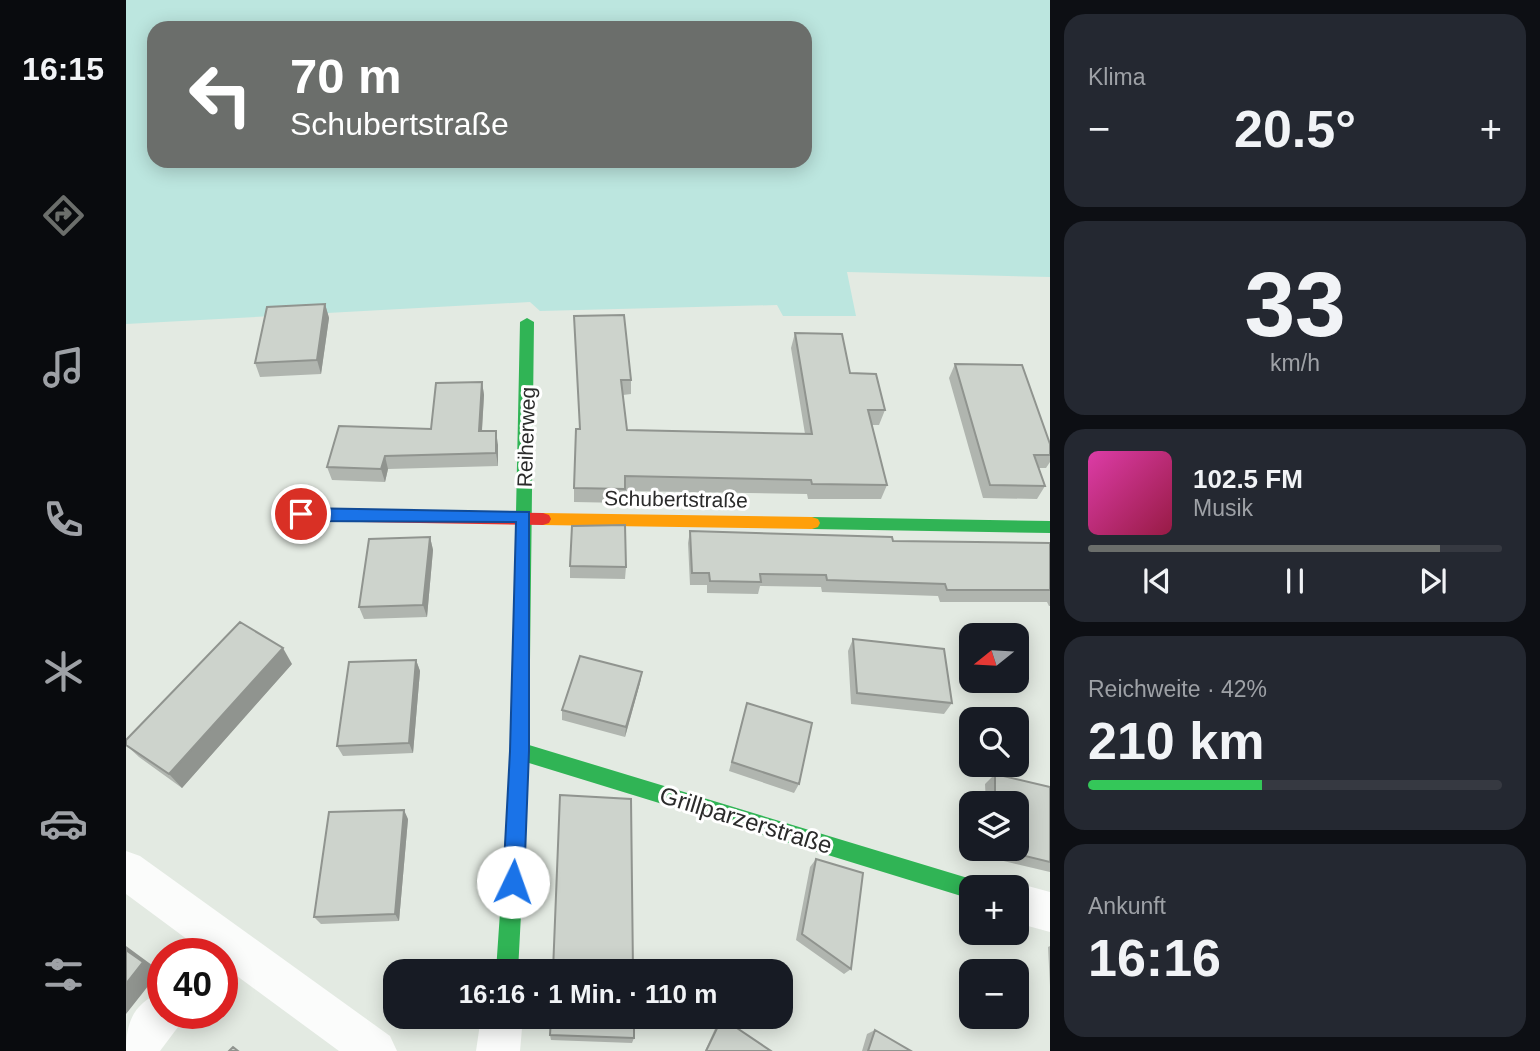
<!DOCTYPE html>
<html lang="de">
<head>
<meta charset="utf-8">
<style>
  :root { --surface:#171b24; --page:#242831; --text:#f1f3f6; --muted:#9ea1a6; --line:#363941; --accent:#6b6e6b }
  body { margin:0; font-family:Arial,sans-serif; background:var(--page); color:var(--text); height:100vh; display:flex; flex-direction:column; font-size:26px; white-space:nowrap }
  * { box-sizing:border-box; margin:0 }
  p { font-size:23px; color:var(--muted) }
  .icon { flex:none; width:38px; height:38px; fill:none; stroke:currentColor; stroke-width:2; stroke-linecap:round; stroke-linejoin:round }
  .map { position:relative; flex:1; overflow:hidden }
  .side { display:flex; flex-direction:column; gap:14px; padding:14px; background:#0d0f14; width:490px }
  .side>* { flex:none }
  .hud { position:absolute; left:21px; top:21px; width:665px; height:147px; border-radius:21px; box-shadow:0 4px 18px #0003; background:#6b6e6b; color:#fff; overflow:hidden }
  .needle { width:46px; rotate:252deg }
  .fabs { position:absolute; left:833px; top:623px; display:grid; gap:14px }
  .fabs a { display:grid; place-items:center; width:70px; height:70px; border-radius:14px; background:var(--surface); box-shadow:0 4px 18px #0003; font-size:35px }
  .speed { position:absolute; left:21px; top:938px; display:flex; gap:14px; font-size:35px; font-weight:700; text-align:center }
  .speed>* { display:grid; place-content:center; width:91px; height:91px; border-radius:50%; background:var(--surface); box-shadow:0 4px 18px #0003; line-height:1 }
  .speed .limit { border:10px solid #d22; background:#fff; color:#111 }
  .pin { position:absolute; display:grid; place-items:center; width:60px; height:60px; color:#fff; margin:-30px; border:4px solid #fff; border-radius:50%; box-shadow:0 2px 7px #0007 }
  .me { position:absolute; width:77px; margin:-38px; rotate:3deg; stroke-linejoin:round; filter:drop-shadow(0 0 5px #0008) }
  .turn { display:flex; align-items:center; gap:24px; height:147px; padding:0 28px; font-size:32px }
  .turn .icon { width:91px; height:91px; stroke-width:2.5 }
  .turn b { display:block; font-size:49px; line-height:60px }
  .big { font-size:52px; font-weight:700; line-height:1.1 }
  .side .tile { flex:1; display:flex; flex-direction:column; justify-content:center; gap:10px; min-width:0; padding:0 24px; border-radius:21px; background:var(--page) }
  .side .dial { align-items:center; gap:0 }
  .dial b { font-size:91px; line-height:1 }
  .song { display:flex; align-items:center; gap:21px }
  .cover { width:84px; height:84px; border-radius:10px; background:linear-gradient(135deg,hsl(320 70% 55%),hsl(340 70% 35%)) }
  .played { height:7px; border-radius:4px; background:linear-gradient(90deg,var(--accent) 85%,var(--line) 85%) }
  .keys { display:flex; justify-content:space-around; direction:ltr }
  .heat { display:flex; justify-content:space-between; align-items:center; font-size:38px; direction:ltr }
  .charge { height:10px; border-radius:5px; background:linear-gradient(90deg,#34c759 42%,var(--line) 0) }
  .trip { position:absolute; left:257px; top:959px; width:410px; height:70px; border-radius:21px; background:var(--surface); box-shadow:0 4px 18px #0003; font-weight:700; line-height:70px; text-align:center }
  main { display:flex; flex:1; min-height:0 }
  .dock { display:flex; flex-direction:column; width:126px; justify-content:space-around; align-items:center; background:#090b0e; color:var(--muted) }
  .dock .icon { width:49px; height:49px }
  .dock .active { color:var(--accent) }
  .dock b { font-size:32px; color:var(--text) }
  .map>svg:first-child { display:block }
</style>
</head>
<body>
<main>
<nav class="dock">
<b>16:15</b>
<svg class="icon active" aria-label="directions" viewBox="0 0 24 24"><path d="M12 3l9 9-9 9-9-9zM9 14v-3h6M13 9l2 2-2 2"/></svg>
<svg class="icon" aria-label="music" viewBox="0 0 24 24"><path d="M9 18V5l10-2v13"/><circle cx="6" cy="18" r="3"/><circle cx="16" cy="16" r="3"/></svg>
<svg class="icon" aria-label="phone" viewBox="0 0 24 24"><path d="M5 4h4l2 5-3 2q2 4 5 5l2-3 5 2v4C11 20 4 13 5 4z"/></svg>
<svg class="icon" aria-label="climate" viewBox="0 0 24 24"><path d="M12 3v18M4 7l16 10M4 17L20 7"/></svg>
<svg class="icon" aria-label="car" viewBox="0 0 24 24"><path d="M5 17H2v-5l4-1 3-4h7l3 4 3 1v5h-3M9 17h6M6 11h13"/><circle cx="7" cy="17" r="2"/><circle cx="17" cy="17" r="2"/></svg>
<svg class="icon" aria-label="filters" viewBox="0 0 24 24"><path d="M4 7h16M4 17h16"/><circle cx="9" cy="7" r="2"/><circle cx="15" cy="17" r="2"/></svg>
</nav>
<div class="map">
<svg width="924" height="1051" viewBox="0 0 924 1051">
  <rect width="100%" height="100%" fill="#e3eae2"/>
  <path fill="#bce6df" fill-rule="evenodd" d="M0 0H924V277L721 272 730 316H657L651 305 414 311 404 302 0 324ZM28 28H679V161H28Z"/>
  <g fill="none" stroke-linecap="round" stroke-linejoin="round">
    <path fill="#fbfcfb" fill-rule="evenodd" d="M0 851 14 856 264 1036 271 1051H213L96 965V954H81L0 894Z
      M891 883 924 892V932L891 923V887H882Z
      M37 991V1013H58L52 1027 34 1051H0C0 1021 8 1003 37 991Z
      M355 1017H397L394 1051H350Z"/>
    <path fill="#30b455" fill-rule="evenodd" d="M401 318 408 322 403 745 845 879 852 882 855 887H845V899L403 763 392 971H370L385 751 394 322Z
      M686 517 924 521V533L686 529 680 527 678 523 680 519Z"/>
    <path fill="#ff9f0a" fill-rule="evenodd" d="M417 513 686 517 692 519 694 523 692 527 686 529 417 525 411 523 409 519 411 515Z"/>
    <path fill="#e5322d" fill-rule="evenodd" d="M175 509 417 513 423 515 425 519 423 523 417 525 175 521 169 519 167 515 169 511Z"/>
  </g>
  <path fill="#b0b5af" d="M199 304 203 318 195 374 134 377 129 363Z
    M448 316 505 380V394L497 395 501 430 679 434 665 348 669 333 724 373 759 410 753 425H746L761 485 755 499H682L681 494 499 491V503L448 502V488L454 429Z
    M829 364 924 444V462L920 468H913L919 486 911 499 857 498 823 378Z
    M356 382 358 395 356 431 372 445V466L262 469 259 482 206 480 201 467 305 429Z
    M564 531 767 541 924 543V606H923L921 602H814L812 596 696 592 695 587 634 586 632 594 581 593V585H564L562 543Z
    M304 537 307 550 301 617 238 619 233 607Z
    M444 566 500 567 499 579 444 578Z
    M727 639 826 703 818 714 725 704 722 651Z
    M290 660 294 671 287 753 217 756 211 746Z
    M166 664 56 788 13 757 0 745Z
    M516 672 514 683 499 737 436 720V710Z
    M621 703 673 784 668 793 603 771Z
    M869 774 924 787V872L861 857V849H891V803H860L859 784Z
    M282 819 273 921 195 924 188 917Z
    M690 859 725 969 718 974 670 940 684 867Z
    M924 946V986L922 947Z
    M596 1018 645 1051H579L592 1022Z
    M749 1030 785 1051H736L741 1034Z
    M424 1035 508 1038 506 1043 425 1040Z"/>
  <path fill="#90948f" d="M199 304 203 318 195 374 191 360Z
    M356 382 358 395 355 444 353 431Z
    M370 431 372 445V466L370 453Z
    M259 456 262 469 259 482 255 469Z
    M304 537 307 550 301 617 297 605Z
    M157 648 166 664 56 788 43 774Z
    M290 660 294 671 287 753 283 743Z
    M516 672 514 683 499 737 500 727Z
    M278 810 282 819 273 921 269 914Z
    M0 946 34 971 0 1014Z"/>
  <path fill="#cdd3cc" stroke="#90948f" stroke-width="2" d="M199 304 191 360 129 363 141 307Z
    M498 315 505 380H495L501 430 686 434 669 333 716 334 724 373 750 374 759 410H742L761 485 686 484 685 480 499 476V489L448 488 450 429H454L448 316Z
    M829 364 896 365 924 444V455H908L919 486 864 485Z
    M356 382 353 431H370V453L259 456 255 469 201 467 213 426 305 429 310 383Z
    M499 525 500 567 444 566 446 526Z
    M564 531 766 537 767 541 924 543V590H821L819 584 701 580 700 575 634 574 635 582 584 581 583 573H566Z
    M304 537 297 605 233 607 243 539Z
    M114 622 157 648 43 774 0 745V740Z
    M727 639 818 649 826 703 731 693Z
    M454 656 516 672 500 727 436 710Z
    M290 660 283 743 211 746 223 662Z
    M621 703 686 723 673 784 606 762Z
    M869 774 924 787V862L871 849H891V803H869Z
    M434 795 505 799 507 971H427Z
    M278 810 269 914 188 917 203 812Z
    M690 859 737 873 725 969 676 934Z
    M0 950 17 962 0 984Z
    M425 1017H508V1038L424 1035Z
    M596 1018 645 1051H580Z
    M749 1030 785 1051H742Z
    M107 1047 112 1051H103Z"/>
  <path fill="#1a73e8" stroke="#114b97" stroke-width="2" d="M175 508 403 512V751L398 882 395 889 387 892 380 889 377 882 384 751 390 522 175 521 167 514Z"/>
  <g text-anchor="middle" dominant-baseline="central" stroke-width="6" stroke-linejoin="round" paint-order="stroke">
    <g font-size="21" fill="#2b2b2b" stroke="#fff">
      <text transform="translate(400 437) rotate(-88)">Reiherweg</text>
      <text transform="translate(550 499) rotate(1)">Schubertstraße</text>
    </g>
    <g font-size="24" fill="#2b2b2b" stroke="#fff">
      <text transform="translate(620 820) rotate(17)">Grillparzerstraße</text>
    </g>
  </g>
</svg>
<div class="fabs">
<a><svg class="needle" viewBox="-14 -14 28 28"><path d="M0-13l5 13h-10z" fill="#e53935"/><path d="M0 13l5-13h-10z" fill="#9ea1a6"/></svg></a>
<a><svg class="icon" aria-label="search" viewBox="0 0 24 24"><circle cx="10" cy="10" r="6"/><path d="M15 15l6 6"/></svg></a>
<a><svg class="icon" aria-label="layers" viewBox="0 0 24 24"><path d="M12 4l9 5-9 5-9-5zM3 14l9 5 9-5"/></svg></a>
<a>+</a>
<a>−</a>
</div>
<div class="speed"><div class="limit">40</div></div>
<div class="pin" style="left:175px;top:514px;background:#d93025"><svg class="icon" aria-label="arrive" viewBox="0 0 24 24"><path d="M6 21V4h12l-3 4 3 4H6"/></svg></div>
<svg class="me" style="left:387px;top:882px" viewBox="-20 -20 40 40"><circle r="19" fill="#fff"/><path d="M0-13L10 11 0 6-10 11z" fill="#1a73e8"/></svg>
<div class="trip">16:16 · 1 Min. · 110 m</div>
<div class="hud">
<div class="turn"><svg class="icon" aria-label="left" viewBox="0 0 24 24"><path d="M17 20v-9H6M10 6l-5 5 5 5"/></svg><div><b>70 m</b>Schubertstraße</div></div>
</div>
</div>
<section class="side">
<div class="tile"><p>Klima</p>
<div class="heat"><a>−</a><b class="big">20.5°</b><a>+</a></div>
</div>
<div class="tile dial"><b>33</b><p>km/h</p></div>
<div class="tile">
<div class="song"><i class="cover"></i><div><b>102.5 FM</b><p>Musik</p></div></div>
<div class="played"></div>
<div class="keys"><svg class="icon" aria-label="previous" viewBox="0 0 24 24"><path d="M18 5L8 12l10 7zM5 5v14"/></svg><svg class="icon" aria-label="pause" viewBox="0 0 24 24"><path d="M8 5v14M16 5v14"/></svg><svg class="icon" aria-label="next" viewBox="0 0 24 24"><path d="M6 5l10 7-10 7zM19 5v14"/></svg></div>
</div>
<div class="tile"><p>Reichweite · 42%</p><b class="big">210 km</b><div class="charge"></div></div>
<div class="tile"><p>Ankunft</p><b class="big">16:16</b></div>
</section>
</main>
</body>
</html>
